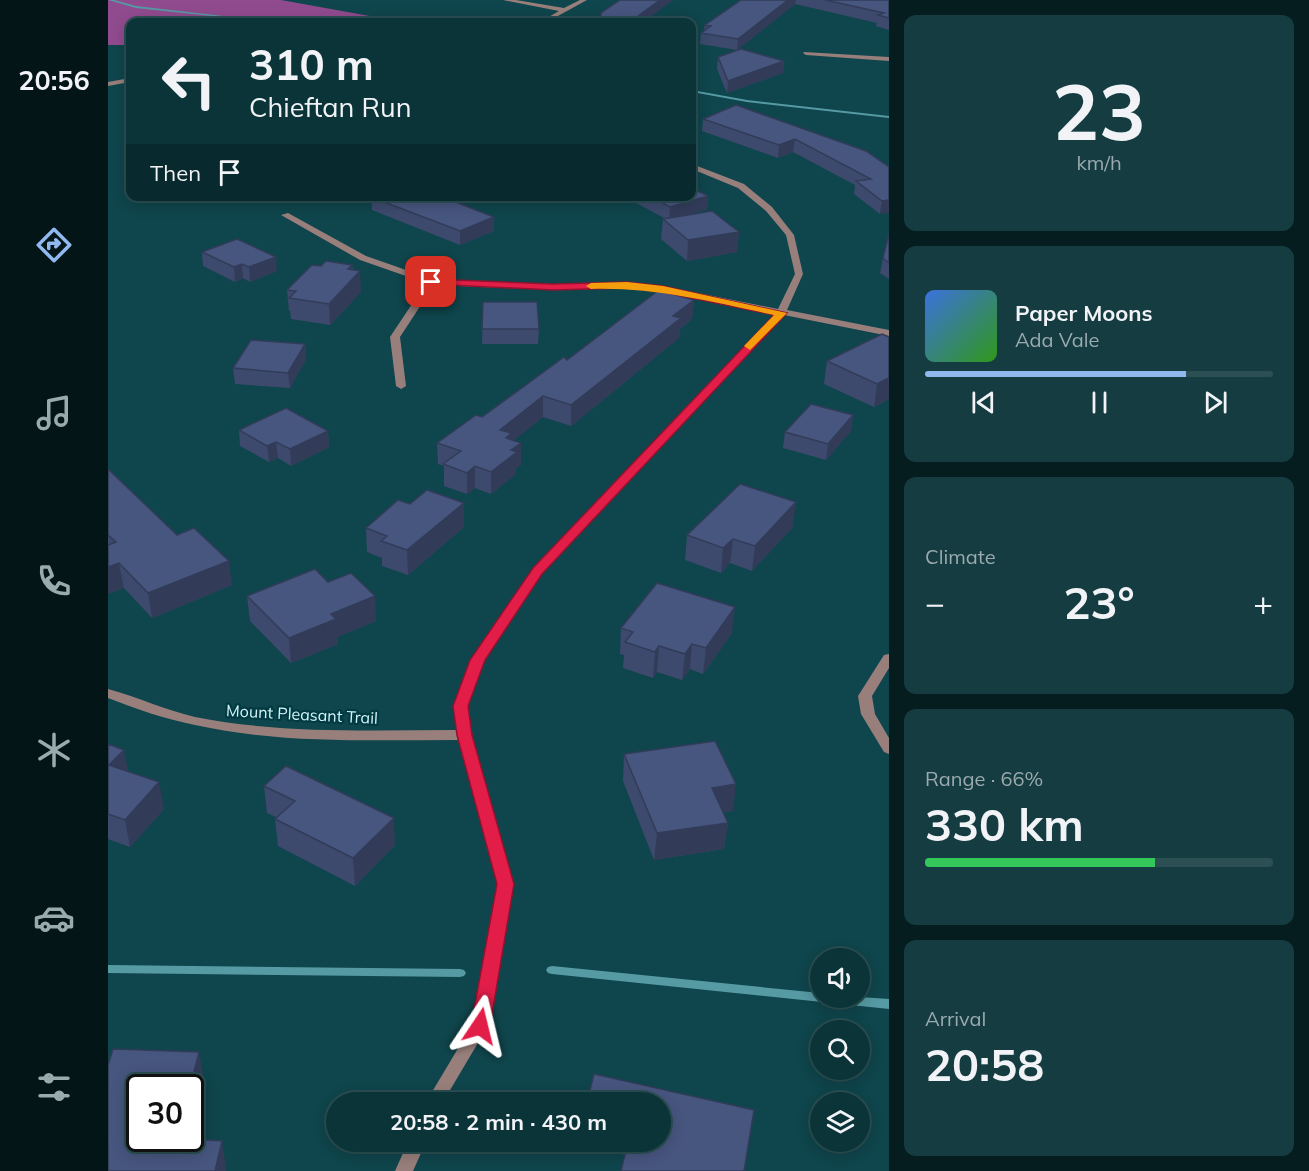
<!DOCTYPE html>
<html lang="en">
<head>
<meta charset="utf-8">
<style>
  :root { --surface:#0b3439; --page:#143c41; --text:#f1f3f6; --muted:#9aaaae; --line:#2b4f53; --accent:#90b9f0 }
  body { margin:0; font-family:Mulish,sans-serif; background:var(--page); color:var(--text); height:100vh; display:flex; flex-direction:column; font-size:22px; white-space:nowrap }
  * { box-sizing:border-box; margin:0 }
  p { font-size:20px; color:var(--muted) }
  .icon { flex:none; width:33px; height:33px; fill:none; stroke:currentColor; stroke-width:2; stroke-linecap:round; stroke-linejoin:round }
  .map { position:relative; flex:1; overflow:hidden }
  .drawer { display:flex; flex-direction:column; gap:15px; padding:15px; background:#061d1f; width:420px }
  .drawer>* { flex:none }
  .guide { position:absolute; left:18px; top:18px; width:570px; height:183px; border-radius:12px; box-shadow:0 3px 15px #0003,0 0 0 2px var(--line); background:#0b3439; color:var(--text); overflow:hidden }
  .controls { position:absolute; left:702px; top:948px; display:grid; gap:12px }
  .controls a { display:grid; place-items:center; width:60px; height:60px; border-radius:50%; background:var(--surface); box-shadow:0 3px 15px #0003,0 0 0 2px var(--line); font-size:30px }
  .speed { position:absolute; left:18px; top:1074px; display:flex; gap:12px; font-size:30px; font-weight:700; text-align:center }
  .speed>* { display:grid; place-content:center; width:78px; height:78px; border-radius:50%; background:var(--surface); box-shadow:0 3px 15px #0003,0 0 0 2px var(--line); line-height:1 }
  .speed .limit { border:3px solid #111; border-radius:9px; background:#fff; color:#111 }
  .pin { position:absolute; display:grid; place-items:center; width:51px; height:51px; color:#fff; margin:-26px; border-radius:12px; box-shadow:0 3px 9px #0006 }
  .me { position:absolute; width:66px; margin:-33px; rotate:10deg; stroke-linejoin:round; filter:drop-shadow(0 0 4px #0008) }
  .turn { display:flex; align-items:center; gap:21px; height:126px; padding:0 24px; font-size:27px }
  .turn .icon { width:78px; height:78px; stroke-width:2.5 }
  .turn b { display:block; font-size:42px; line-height:51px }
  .then { display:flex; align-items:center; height:57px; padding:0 24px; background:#0003; gap:12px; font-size:22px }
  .big { font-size:45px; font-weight:700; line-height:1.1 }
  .drawer .tile { flex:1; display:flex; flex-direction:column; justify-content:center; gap:9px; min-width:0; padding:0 21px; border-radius:12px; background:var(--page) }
  .drawer .dial { align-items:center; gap:0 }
  .dial b { font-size:78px; line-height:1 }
  .song { display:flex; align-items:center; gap:18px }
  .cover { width:72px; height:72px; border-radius:9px; background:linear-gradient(135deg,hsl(220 70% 55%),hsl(110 70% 35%)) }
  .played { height:6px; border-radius:3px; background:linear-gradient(90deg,var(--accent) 75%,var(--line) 75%) }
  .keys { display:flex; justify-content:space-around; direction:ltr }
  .heat { display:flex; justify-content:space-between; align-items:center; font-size:33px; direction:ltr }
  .charge { height:9px; border-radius:4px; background:linear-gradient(90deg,#34c759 66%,var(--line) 0) }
  .trip { position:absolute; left:218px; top:1092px; width:345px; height:60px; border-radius:30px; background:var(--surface); box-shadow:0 3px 15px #0003,0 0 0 2px var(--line); font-weight:700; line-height:60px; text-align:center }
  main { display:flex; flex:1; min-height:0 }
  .dock { display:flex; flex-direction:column; width:108px; justify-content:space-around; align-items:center; background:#041517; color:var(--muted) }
  .dock .icon { width:42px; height:42px }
  .dock .selected { color:var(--accent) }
  .dock b { font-size:27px; color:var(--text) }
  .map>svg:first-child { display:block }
</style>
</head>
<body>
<main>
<nav class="dock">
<b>20:56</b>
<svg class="icon selected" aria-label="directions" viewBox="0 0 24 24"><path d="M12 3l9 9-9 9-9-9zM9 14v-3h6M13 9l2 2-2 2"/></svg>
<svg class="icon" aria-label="music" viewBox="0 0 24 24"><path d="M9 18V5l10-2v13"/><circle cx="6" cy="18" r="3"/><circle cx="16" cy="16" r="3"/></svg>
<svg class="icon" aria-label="phone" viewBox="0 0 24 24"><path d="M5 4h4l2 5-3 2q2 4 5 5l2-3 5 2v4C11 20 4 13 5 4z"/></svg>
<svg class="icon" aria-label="climate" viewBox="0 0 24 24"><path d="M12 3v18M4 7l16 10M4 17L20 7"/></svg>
<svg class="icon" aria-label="car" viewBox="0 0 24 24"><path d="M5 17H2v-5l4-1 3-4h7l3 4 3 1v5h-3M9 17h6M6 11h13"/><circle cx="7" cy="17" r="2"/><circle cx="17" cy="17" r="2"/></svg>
<svg class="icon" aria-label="filters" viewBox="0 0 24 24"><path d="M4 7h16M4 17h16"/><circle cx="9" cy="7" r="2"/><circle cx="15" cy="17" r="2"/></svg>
</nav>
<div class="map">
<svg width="781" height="1171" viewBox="0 0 781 1171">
  <rect width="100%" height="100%" fill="#0f454c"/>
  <path fill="#904b8e" d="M0 0H173L295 22H22V45H0Z"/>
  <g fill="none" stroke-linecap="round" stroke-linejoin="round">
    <path fill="#569aa3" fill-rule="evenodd" d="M0 0H6L28 6 168 22H159L28 8Z
      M584 90 639 100 781 116V118L639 102 584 92Z
      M0 965 352 969 356 970 358 973 356 976 352 977 0 973Z
      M444 966 712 993V998L752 997 781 999V1009L444 974 440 973 438 970 440 967Z"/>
    <path fill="#987f7b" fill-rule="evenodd" d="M395 0H408L456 8 472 0H479L439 22H432L451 11Z
      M696 52 781 57V61L698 55 695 53Z
      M22 78V82L0 86V82Z
      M584 164 636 184 664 207 686 235 695 274 679 310 781 330V336L676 315 433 573 375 660 360 707 363 735 406 884 380 1026 335 1102H318L364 1025 390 884 350 740C263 740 173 744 87 725 57 719 28 709 0 698V689C30 697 57 710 87 717 173 734 262 730 349 730L346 707 363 660 425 568 667 314 555 292 520 288 445 290 326 285 292 337 298 386 293 389 288 386 282 337 318 283 252 260 173 215 180 213 258 256 324 279 445 284 520 282 555 286 670 309 687 274 678 235 658 211 630 188 584 169Z
      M781 654V668L764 696 767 714 781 738V754L776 752 753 714 750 696 776 655Z
      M300 1142H318L305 1171H287Z"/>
  </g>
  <path fill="#3d4a6d" d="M633 0H781V30L768 26 769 23 687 4 629 50 592 44 593 33 596 30 597 25Z
    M610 57 676 61 675 73 619 93 609 69Z
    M628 105 781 167 772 214 746 194 747 185 685 152 670 158 594 131 595 119Z
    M263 196 386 217V231L352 245 264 210Z
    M515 196H600L599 209 579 215 629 252 579 261 553 239 555 219H558Z
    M781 234V279L772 273 775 258Z
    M94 252 169 271 142 282 135 278 127 282 95 266Z
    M244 265 245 270 253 292 222 325 183 319 182 311H181L179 290 213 266Z
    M586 300 584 319 572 329 571 338 463 426 435 417 406 440 413 465 408 468V474L383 494 367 488 359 494 336 486V466L330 464 329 443 374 417 459 360Z
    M375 302 431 329 430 344H374Z
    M781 337V399L766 407 716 384 719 361Z
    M197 344 198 359 182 388 127 384 125 368Z
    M745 415 743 431 718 460 675 448 677 432Z
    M131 430 220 431 221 447 183 466 170 458 161 462 132 446Z
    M0 469 69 535 124 585 44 618 16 588 0 594Z
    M356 503V527L300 575 274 566V558L259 552 258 528 302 504Z
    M685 527 644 571 622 563 613 573 577 560 579 535Z
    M220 582 268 621 229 637 230 644 183 663 142 621 139 596Z
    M513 628 624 633 595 674 582 669 574 680 549 672 545 678 515 668 516 655 512 654Z
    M0 744 20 772 56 809 22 847 0 839Z
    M516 754 625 811 615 812 620 823 616 849 546 860 515 781Z
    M156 786 287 845 247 886 170 846 167 819 168 817 159 813Z
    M646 1110 517 1155 473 1144 474 1142H552Z"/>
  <path fill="#323c59" d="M552 0H565L536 22H522Z
    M680 0H688L687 4 629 50 630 39Z
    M676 61 675 73 619 93 620 81Z
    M687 139 685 152 670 158 671 145Z
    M600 196 599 209 561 220 562 207Z
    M781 200V213L772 214 774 201Z
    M386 217V231L352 245V231Z
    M631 232 629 252 579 261 580 240Z
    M168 257 169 271 142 282 141 267Z
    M134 264 135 278 127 282 126 267Z
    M244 265 245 278 252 271 253 292 222 325 221 304 240 269Z
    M586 300 584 319 572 329 571 338 463 426V405L565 316Z
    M197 344 198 359 182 388 180 373Z
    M781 378V399L766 407 769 384Z
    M435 396V417L403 443V455L392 430Z
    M745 415 743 431 718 460 720 444Z
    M220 431 221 447 183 466 182 449Z
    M168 442 170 458 161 462 159 446Z
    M413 443V465L408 468V474L383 494V472L403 450Z
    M367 466V488L359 494V473Z
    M688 502 685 527 644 571 647 546Z
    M356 503V527L300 575 299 550Z
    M625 539 622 563 613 573 615 548Z
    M121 561 124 585 44 618 40 593Z
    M11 563 16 588 0 594V567Z
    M267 596 268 621 229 637 230 644 183 663 181 638 223 614Z
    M627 607 624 633 595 674 598 648Z
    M584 644 582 669 574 680 577 654Z
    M551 646 549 672 545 678 547 652Z
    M16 750 21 776 1 765Z
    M51 782 56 809 22 847 17 820Z
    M628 784 625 811 601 814 604 788Z
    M286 818 287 845 247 886 245 858Z
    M620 823 616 849 546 860 549 833Z
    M91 1052 96 1080 82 1136V1088Z
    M114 1141 118 1168V1171H107Z"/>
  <path fill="#47567f" stroke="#323c59" stroke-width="1.5" d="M512 0H552L522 22H493V13Z
    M633 0H680L630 39 593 33 603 26 597 25Z
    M717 0H781V18L770 15 776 13Z
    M633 49 676 61 620 81 610 57Z
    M628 105 758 151 781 167V200L774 201 748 181 763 179 687 139 671 145 595 119Z
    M584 188 600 196 562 207 542 196H584Z
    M332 196 386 217 352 231 263 197Z
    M604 211 631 232 580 240 555 219Z
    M781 234V263L775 258Z
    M129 239 168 257 141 267 134 264 126 267 94 252Z
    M218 261 244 265 240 269 252 271 221 304 181 298 188 291 179 290 204 265 213 266Z
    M551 290 586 300 565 316 573 318 463 405 435 396 392 430 403 433 398 438 413 443 403 450 409 452 383 472 367 466 359 473 335 464 353 451 329 443 368 415 374 417 456 357 459 360Z
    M375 302H429L431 329H374Z
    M774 334 781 337V378L769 384 719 361Z
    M143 340 197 344 180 373 125 368Z
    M703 404 745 415 720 444 677 432Z
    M178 408 220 431 182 449 168 442 159 446 131 430Z
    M0 469 69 535 86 528 121 561 40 593 11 563 0 567V545L8 542 0 535Z
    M632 484 688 502 647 546 625 539 615 548 579 535Z
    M319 490 356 503 299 550 273 541 279 536 258 528 290 500 302 504Z
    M207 569 220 582 243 573 267 596 223 614 228 619 181 638 139 596Z
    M549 583 627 607 598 648 584 644 577 654 551 646 547 652 517 642 525 632 513 628Z
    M607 741 628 784 604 788 620 823 549 833 516 754Z
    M0 744 16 750 1 765 51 782 17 820 0 814Z
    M178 766 286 818 245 858 167 819 187 801 156 786Z
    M5 1049 91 1052 82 1088H32V1138H70L114 1141 107 1171H0V1065Z
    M486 1074 646 1110 636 1171H513L520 1142H552V1102H479Z"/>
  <path fill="#e11d48" stroke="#92132f" stroke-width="1.5" d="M323 279 445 284 519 282 555 286 679 313 434 574 377 660 360 706 364 735 406 884 382 1026 379 1031 372 1033 365 1031 363 1026 389 884 349 735 345 706 362 660 425 568 666 315 555 292 519 288 445 290 319 284V280Z"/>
  <path fill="#f59e0b" d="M519 282 555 286 679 313 642 350 636 346 666 315C605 302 546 287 483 289L478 286 483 283Z"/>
  <g text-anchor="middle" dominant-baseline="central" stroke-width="4.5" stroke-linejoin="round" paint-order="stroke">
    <g font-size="16" fill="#d4f4f9" stroke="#003a42">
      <text transform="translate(194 714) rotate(3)">Mount Pleasant Trail</text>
    </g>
  </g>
</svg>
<div class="controls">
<a><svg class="icon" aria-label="sound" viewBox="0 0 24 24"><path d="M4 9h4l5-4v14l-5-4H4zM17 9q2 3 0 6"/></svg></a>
<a><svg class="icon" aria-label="search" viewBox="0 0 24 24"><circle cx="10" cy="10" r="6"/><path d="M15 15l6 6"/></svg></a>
<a><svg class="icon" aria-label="layers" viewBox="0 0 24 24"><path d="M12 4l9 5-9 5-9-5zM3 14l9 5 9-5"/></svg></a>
</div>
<div class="speed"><div class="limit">30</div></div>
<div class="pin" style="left:323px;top:282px;background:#d93025"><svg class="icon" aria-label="arrive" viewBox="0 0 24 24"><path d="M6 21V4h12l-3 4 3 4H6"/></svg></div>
<svg class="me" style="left:372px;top:1026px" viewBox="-20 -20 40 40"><path d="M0-17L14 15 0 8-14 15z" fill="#e11d48" stroke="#fff" stroke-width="4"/></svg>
<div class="trip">20:58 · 2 min · 430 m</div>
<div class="guide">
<div class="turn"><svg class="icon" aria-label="left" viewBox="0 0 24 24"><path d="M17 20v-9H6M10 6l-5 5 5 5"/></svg><div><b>310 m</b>Chieftan Run</div></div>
<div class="then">Then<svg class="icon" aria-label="arrive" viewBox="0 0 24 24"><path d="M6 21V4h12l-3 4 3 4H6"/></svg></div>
</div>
</div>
<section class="drawer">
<div class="tile dial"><b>23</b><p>km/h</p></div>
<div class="tile">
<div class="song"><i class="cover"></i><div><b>Paper Moons</b><p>Ada Vale</p></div></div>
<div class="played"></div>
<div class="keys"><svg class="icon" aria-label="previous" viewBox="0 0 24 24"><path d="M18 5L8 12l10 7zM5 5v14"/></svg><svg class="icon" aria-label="pause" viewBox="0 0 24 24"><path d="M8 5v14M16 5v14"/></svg><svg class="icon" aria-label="next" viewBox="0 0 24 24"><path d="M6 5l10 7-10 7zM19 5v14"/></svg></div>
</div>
<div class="tile"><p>Climate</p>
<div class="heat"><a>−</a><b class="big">23°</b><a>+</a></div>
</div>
<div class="tile"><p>Range · 66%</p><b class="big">330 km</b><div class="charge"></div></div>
<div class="tile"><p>Arrival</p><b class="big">20:58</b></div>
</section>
</main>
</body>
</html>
